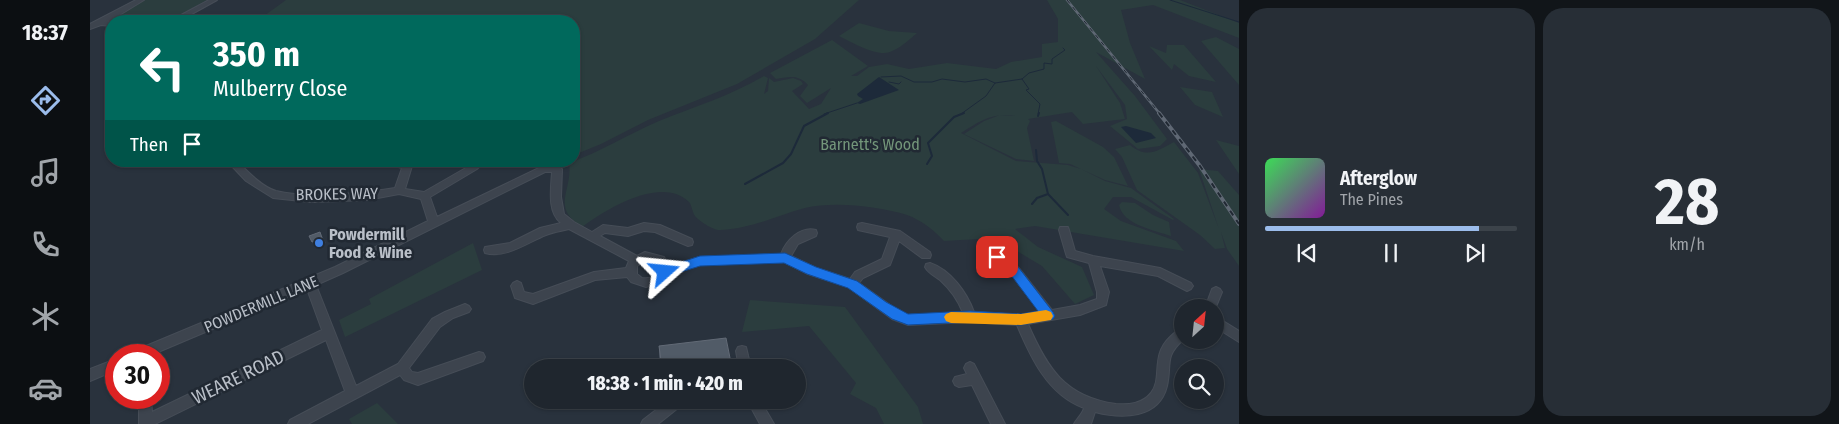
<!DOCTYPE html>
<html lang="en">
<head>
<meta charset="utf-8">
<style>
  :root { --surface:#1f262e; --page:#272e36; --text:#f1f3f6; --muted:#a1a5aa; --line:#3c434a; --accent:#9bbceb }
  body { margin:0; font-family:"Fira Sans Condensed",sans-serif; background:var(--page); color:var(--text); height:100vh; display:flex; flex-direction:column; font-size:19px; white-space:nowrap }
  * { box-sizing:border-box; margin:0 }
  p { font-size:16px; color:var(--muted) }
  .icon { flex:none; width:28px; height:28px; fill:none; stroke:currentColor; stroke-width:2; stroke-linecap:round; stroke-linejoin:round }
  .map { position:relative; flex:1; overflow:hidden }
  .side { display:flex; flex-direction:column; gap:8px; padding:8px; background:#111519; width:600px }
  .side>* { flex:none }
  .hud { position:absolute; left:15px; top:15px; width:475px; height:152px; border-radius:20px; box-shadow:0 1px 4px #0004,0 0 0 1px var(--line); background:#00695c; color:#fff; overflow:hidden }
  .needle { width:32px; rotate:27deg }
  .tools { position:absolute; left:1084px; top:299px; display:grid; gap:10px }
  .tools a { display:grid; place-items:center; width:50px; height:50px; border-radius:50%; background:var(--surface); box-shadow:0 1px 4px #0004,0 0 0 1px var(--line); font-size:25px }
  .speed { position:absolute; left:15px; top:344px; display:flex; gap:10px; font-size:25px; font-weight:700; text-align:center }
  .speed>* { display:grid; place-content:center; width:65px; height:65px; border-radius:50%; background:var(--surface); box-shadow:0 1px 4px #0004,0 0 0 1px var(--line); line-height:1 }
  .speed .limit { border:8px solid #d22; background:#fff; color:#111 }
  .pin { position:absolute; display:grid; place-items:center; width:42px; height:42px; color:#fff; margin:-21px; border-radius:10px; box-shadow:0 2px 8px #0006 }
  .me { position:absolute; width:55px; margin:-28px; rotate:72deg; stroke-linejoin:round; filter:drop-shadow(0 0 4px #0008) }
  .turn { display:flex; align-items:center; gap:18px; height:105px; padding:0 25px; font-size:22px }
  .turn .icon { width:65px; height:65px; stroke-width:2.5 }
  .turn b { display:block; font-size:35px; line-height:42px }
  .then { display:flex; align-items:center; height:48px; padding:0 25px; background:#0003; gap:10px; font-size:19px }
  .side .card { flex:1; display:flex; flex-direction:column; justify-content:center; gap:8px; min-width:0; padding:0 18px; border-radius:20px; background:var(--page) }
  .side .dial { align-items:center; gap:0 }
  .dial b { font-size:65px; line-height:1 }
  .song { display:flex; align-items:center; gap:15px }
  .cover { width:60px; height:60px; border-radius:8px; background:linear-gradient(135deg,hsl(130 70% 55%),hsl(290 70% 35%)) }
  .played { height:5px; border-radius:2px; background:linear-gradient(90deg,var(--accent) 85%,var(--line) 85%) }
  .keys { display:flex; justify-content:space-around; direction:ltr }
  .side .tiles { flex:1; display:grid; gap:8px; grid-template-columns:repeat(2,1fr) }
  .trip { position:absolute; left:434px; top:359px; width:282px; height:50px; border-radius:25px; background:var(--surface); box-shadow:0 1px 4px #0004,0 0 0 1px var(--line); font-weight:800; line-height:50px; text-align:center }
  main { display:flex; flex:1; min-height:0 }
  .tab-bar { display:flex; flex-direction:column; width:90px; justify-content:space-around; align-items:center; background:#0c0f12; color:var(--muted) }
  .tab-bar .icon { width:35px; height:35px }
  .tab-bar .active { color:var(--accent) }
  .tab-bar b { font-size:22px; color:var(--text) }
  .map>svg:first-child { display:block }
</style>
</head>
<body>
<main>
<nav class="tab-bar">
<b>18:37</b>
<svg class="icon active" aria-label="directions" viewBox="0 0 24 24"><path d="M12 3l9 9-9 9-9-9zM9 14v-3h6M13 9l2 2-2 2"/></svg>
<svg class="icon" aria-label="music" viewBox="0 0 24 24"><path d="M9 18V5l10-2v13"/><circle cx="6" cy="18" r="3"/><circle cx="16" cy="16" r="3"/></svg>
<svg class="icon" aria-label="phone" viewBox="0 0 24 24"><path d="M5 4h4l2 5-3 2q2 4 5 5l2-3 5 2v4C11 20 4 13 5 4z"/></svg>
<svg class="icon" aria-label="climate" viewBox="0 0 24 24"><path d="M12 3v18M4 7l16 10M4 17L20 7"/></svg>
<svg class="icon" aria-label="car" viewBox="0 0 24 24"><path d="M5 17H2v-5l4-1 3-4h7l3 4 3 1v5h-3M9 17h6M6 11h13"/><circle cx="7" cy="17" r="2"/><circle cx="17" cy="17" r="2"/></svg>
</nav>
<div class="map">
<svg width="1149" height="424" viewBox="0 0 1149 424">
  <rect width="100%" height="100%" fill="#29323d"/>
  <path fill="#2b3d3e" d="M55 0H117L80 21 19 20Z
    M196 0H769L725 39 647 84 558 120 511 144 484 155V21H167Z
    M957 0H1090L1149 23V38L1063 5 1031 10 1040 43 1055 79 1006 52 1045 96 1077 139 1070 146 1048 149 1020 126 1037 119 1035 105 1006 66 1030 103 1035 119 993 124 982 112 938 119 940 121 937 128 944 161 926 159 874 134 894 121 910 115 926 116C903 112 890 121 871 133L926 161 978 165 991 169 1015 181 1041 188 1084 219 1083 220 1041 197H1023L1014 209 1031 221 1086 241 1094 251 945 226 925 229 948 247 992 267 1004 295 985 304 952 266 905 238 854 241C844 230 831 220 817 215 789 206 743 201 715 208 685 216 664 228 631 230 624 231 609 221 605 216 602 212 602 205 599 202 572 175 516 209 492 227 460 207 483 191 479 163 510 152 539 134 569 121 604 107 642 95 674 76L678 78 674 94 678 91 679 78 684 82 703 78 711 81 713 84 702 91 719 109 731 104 741 88 717 103 710 96 718 85C708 74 699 77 686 79L680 73 742 40 778 66 761 76H767L779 67 797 64 819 69 857 63 906 69 921 62 952 57V44L968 42V19Z
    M769 23 799 31 827 33C819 40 805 53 794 53 780 53 761 42 749 36Z
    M1126 37 1149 49V85L1111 41Z
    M1077 45H1094L1126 82 1099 76 1084 64 1082 70 1059 46 1076 53Z
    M1090 87 1122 92 1133 117 1105 105Z
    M966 121 1013 147 1024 157 1038 186 1015 180 980 164 969 163 961 122Z
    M1126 140 1149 146V174Z
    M1084 142 1108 173 1129 229 1109 169 1128 171 1149 195V266L1137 249 1131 232 1135 248 1125 249 1110 235 1047 190 1032 157 1025 149 1040 145C1057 159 1067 151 1084 142Z
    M1032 202 1045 203 1063 215 1079 222 1081 236C1064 230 1033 225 1029 205Z
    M383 243 392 270 255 337 249 320 281 304 279 299Z
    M660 300 755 307 828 407 833 424H794L786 408 760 394 766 383 719 326 652 332Z
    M287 403 308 424H262L259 419Z"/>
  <path fill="#1d2a3a" d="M789 77 809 90 770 104 767 103 773 99 768 96 767 94Z
    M1036 126 1061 133 1066 138 1046 143 1031 127Z"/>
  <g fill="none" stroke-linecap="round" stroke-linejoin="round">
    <path stroke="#1d2a3a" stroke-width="1" d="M1080 0 1149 22
      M791 77 811 76 824 82H842L852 79 875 82 896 79 905 83
      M932 79 939 89 936 90 950 104 948 114
      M799 82 809 84 811 82
      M734 114 767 103
      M871 114 896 96 905 83 932 79 939 73 954 69V63L962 64V59L975 50 973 48"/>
    <path stroke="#1d2a3a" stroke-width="2" d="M948 116 949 113
      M837 164 842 156 838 143 864 117 874 113
      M655 184 693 163 701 154 714 126 738 113
      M958 194 978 215
      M942 204 947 198 958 194 952 169 947 161 946 150"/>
    <defs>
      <path id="minor" d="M46 0H54L18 22H21V26L11 25 0 29V24Z
        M119 0H127L89 21H80Z
        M137 161H147C157 171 172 187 186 191 219 199 272 193 305 188L312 168 294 163 293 161H311L320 164 322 166 315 189 334 192 381 165H387L389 167 387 169 340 197 347 217 451 167 467 166 472 169 471 197 474 214 484 222 502 232 513 225 538 228 554 223 570 225 602 239 603 242 602 245 598 246 565 232 554 231 538 236 515 233 510 236 547 256 555 252 574 257 579 266 610 257 691 254C696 241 710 226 726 230L727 233 726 236 708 244 701 256 726 268 760 279 765 272 792 259 800 237 768 230 767 227 768 224 772 223 810 231 840 252 841 255 840 258H832L809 241 800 265 773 278 769 283 810 312 818 315 873 313C868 300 860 289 850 280 845 276 838 273 835 267L836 264 840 263C861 270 877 293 884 312L931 315 950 312 921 274 903 260 902 257 903 254 907 253 929 268 962 310 990 305 1007 299V292L999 263 977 257 976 254 969 230 970 227H978L979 230 985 251 1003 256 1070 268 1101 283 1103 286 1101 289 1097 291 1068 276 1010 266 1019 292 1016 305 990 315 938 324C957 368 975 397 1026 404 1039 405 1052 404 1061 393 1073 378 1060 356 1080 337 1084 333 1087 330 1092 329L1093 340C1074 357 1082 364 1077 386 1069 419 1032 419 1005 412L1001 424H984C987 418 992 415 994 408 958 395 941 358 927 325L880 322 818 325 802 319 758 287 718 274 694 262 610 265 579 275 572 283 556 287 541 282 537 277 505 280 443 304 425 298 421 286 423 283 427 281 431 283 434 292 443 294 504 272 536 268 539 261 479 229C471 231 463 232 456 235 438 242 416 259 395 253L394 250 395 247 420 243 450 228 471 223C457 212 461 189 462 172H455L253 273 226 285 266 386 308 364 342 319 355 312 375 304 379 306 381 309 379 312 363 318 350 327 319 368 322 372 328 373 389 352 393 353 395 357 393 361 328 385 314 380 310 375 218 424H198L200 420 255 391 236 340 65 424H49V398H61L62 412 232 330 217 289 61 355H42L44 351 245 267 338 221 331 199 309 194 277 200 221 202 183 198 156 181ZM556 261 566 263 570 268C567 277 560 279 552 278L547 274V266Z
        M1126 287 1130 289 1132 292 1125 309V308H1115L1122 289Z
        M1125 316 1149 331V342L1125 327Z
        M652 346 656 347 661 368H649L646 351 648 347Z
        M26 359V370L0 381V369Z
        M880 362 884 364 915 424H901L882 385 869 387 865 385 863 381 865 377 877 374 874 368 876 364Z
        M579 400H606L604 404 588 408 568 424H551L553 420Z
        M657 400H670L684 424H670Z"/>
    </defs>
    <use href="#minor" stroke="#464d57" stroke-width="2"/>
    <use href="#minor" fill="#3d444e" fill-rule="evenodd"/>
    <defs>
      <path id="rail-far1" d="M977 0 1070 114"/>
      <path id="rail" d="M1069 113 1110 166 1149 224"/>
    </defs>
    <use href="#rail-far1" stroke="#5f6874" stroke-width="2.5"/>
    <use href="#rail" stroke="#5f6874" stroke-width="4"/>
    <use href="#rail-far1" stroke="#212933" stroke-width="1" stroke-dasharray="4.5" stroke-linecap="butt"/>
    <use href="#rail" stroke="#212933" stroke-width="2" stroke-dasharray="5.5" stroke-linecap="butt"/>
  </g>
  <path fill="#454e5b" d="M569 346 642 368H571L569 357Z"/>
  <path fill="#343e4a" d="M230 232 236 243 225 248 222 242Z"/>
  <path fill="#515b67" stroke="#626a76" d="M230 232 232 238 222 242 219 236Z
    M636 338 642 368H572L569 346Z"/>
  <path fill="#1a73e8" stroke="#114b97" d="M907 252 929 268 963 312 965 316 963 319 931 325 880 322 818 325 802 319 758 288 717 274 694 263 610 266 575 277 570 276 569 272 570 269 610 256 695 253 726 267 767 281 796 302 818 314 880 311 931 314 948 311 921 275 901 257 903 254Z"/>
  <path fill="#f59e0b" d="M956 310 961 312 963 316 961 320 931 325 861 323 856 321 854 317 856 314 861 312 931 314Z"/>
  <circle fill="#3f7fe0" stroke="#212933" stroke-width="2" cx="229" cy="243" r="5"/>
  <g text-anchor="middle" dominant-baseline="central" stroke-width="5" stroke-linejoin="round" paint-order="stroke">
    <g font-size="16" fill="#73967a" stroke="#212933">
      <text x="780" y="144">Barnett's Wood</text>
    </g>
    <g font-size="16" fill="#b9bfc8" stroke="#212933">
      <text transform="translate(247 194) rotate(-1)">BROKES WAY</text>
      <text transform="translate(171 304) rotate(-23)">POWDERMILL LANE</text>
    </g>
    <g font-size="16" font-weight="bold" fill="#b9bfc8" stroke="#212933" text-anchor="start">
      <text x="239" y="234">Powdermill<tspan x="239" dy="18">Food &amp; Wine</tspan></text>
    </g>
    <g font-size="19" fill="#b9bfc8" stroke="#212933">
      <text transform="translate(148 377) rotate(-26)">WEARE ROAD</text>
    </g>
  </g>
</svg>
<div class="tools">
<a><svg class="needle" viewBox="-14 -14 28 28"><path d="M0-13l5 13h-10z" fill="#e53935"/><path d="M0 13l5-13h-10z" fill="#a1a5aa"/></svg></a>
<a><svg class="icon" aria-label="search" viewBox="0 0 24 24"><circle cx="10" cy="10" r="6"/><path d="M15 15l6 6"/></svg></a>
</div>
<div class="speed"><div class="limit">30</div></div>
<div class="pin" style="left:907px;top:257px;background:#d93025"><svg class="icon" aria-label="arrive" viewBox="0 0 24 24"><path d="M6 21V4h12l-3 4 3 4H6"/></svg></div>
<svg class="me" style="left:575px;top:272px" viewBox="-20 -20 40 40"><path d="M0-17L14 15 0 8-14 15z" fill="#1a73e8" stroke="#fff" stroke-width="4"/></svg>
<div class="trip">18:38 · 1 min · 420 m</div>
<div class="hud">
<div class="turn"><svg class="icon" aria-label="left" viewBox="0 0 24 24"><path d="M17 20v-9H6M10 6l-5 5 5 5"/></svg><div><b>350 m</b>Mulberry Close</div></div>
<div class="then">Then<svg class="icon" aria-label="arrive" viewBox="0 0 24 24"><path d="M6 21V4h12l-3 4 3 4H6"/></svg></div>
</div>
</div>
<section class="side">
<div class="tiles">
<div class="card">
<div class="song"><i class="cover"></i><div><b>Afterglow</b><p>The Pines</p></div></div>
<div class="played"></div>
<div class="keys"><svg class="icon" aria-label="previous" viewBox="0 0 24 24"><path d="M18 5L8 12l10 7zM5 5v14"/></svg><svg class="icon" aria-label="pause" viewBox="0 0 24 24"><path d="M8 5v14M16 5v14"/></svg><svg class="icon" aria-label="next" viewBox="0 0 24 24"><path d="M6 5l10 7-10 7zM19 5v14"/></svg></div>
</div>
<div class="card dial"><b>28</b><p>km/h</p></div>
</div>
</section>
</main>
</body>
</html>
